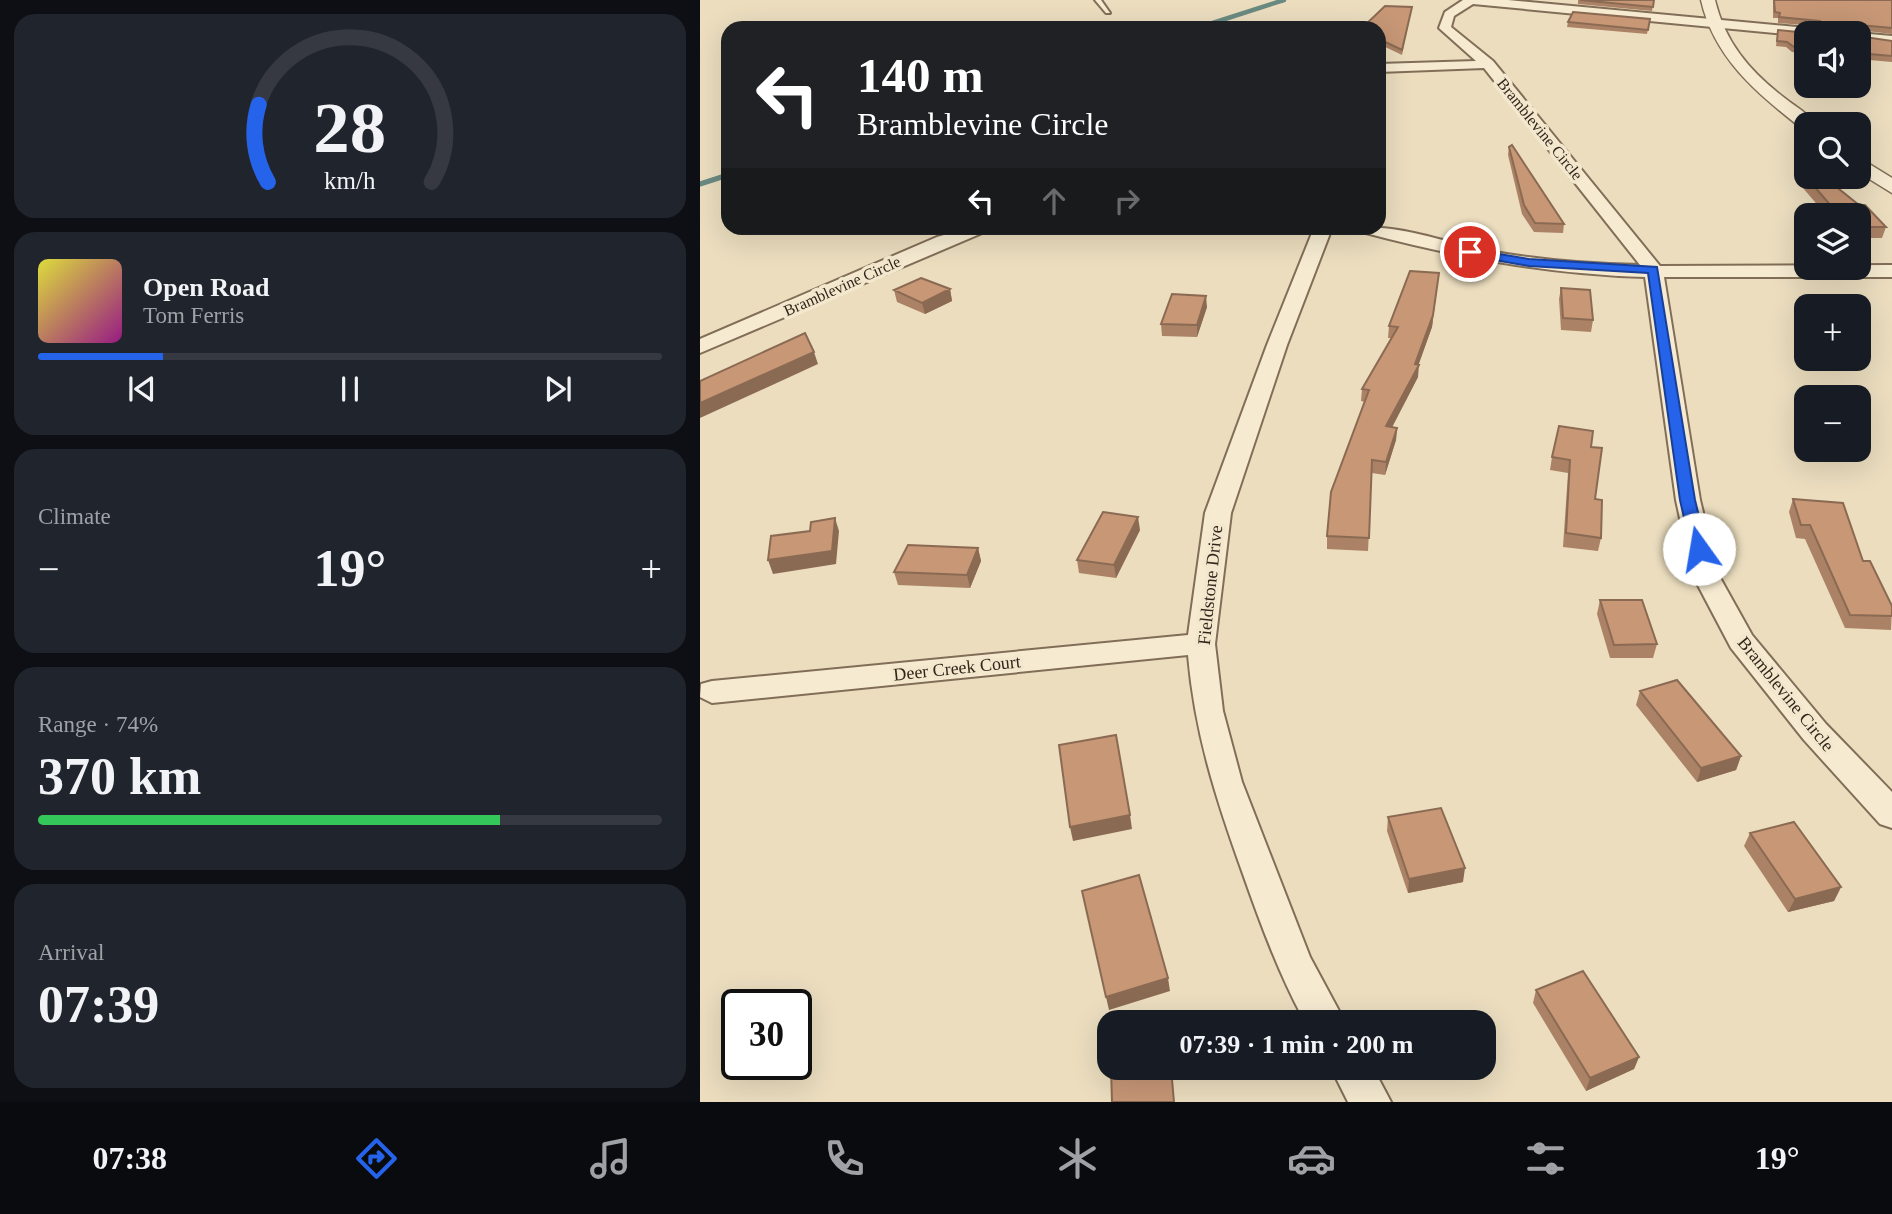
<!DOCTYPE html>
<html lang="en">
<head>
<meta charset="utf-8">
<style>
  :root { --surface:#171b24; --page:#20242c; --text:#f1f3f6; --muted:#9ea1a6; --line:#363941; --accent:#2563eb }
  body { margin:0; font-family:Georgia,serif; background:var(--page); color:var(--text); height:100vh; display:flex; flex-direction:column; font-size:26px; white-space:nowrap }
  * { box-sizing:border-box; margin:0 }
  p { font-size:23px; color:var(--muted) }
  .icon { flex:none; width:38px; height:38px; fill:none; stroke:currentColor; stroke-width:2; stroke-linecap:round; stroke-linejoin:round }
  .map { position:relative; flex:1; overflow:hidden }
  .side { display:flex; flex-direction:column; gap:14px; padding:14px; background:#0d0f14; width:700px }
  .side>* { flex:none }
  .guide { position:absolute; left:21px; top:21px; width:665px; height:214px; border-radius:21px; box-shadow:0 7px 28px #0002; background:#202124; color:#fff; overflow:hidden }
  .tools { position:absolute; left:1094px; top:21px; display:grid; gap:14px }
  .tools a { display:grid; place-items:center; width:77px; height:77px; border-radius:14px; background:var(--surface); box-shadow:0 7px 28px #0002; font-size:35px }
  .speed { position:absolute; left:21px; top:989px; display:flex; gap:14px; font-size:35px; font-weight:700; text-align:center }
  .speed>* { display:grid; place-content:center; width:91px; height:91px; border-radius:50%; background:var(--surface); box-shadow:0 7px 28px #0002; line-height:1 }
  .speed .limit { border:4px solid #111; border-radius:10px; background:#fff; color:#111 }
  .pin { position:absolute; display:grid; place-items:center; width:60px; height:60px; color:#fff; margin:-30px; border:4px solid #fff; border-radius:50%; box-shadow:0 2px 7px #0007 }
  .me { position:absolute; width:77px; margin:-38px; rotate:347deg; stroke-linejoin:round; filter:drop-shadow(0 0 5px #0008) }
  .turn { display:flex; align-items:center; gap:24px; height:147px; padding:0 21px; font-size:32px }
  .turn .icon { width:91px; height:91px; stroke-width:2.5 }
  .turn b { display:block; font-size:49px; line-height:60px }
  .lanes { display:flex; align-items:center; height:66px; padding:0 21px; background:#0003; justify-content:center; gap:35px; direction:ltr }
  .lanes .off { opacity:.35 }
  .big { font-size:52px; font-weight:600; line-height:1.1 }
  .side .widget { flex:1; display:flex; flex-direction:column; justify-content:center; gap:10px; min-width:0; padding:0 24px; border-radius:21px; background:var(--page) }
  .side .dial { align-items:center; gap:0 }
  .dial svg { height:182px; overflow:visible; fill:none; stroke:var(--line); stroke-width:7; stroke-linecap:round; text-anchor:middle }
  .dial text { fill:var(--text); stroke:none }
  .song { display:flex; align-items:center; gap:21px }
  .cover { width:84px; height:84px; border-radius:10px; background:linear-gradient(135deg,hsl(60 70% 55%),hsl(310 70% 35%)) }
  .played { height:7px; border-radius:4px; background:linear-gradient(90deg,var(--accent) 20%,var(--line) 20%) }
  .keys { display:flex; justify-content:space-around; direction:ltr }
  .heat { display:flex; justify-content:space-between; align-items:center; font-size:38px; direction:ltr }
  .charge { height:10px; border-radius:5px; background:linear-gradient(90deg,#34c759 74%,var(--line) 0) }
  .trip { position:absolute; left:397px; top:1010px; width:399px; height:70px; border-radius:21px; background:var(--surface); box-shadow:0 7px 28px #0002; font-weight:600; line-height:70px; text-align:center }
  .tabs { display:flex; height:112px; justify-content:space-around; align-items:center; background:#090b0e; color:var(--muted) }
  .tabs .icon { width:49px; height:49px }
  .tabs .active { color:var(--accent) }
  .tabs b { font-size:32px; color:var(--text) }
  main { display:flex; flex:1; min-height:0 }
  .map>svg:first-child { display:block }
</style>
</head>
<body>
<main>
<section class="side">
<div class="widget dial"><svg viewBox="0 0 100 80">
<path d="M14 69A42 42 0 1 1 86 69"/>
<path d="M14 69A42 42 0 0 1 10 35" stroke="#2563eb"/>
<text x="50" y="56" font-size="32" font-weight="700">28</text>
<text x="50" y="72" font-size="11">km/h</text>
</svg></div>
<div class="widget">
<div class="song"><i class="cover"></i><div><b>Open Road</b><p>Tom Ferris</p></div></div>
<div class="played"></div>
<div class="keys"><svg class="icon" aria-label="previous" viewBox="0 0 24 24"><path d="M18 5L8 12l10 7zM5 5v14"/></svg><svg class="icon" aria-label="pause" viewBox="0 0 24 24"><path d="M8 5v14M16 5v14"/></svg><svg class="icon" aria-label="next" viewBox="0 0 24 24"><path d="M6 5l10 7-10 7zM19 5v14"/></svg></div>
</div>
<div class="widget"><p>Climate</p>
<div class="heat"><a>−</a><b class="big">19°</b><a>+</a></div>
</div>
<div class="widget"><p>Range · 74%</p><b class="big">370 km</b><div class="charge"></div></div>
<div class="widget"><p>Arrival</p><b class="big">07:39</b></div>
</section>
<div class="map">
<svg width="1192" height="1102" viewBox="0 0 1192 1102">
  <rect width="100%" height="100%" fill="#ebddbe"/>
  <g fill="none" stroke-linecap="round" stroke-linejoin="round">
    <path stroke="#6a8a81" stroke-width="4.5" d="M497 28 584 0"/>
    <path stroke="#6a8a81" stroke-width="5" d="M0 184 28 175"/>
    <defs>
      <path id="service" d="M395 0H401L410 13H406Z"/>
      <path id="minor" d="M763 0H808L1118 29 1124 33 1106 36 773 4 754 16 751 27 793 61 960 266 1192 265V277H964L1000 500 1018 574 1052 635 1126 724 1192 792V828L1180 824 1104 740 1031 648 992 574 976 500 945 277C847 274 756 257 662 232L659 228C699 224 746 243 789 251 839 260 889 264 940 265L784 68 679 72V64L776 61 739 28 745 12Z
        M1158 33 1192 36V44L1158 41Z
        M268 228H294L0 353V339L237 237Z
        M614 228H632L587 345 531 513 515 644 523 711 542 782 610 957 645 1022H605C579 974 561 925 543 874 516 799 495 734 488 655L12 703 0 697 1 684 12 681 488 635 505 513 567 345Z
        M631 1068H673L691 1102H648Z"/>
      <path id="tertiary" d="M1001 0H1015C1025 42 1049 70 1082 96 1093 105 1108 113 1116 124H1106V129L1101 128C1056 92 1014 58 1001 0Z
        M1158 157 1192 178V193L1158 172Z"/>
    </defs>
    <use href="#service" stroke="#826e58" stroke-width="4"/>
    <use href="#minor" stroke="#826e58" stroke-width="4"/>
    <use href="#tertiary" stroke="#826e58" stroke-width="3"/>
    <use href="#service" fill="#f6ebd1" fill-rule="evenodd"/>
    <use href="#minor" fill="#f6ebd1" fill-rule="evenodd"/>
    <use href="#tertiary" fill="#f6ebd1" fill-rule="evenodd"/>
  </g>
  <path fill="#ab8265" d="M878 0H954L952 11 878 4Z
    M1073 0H1192V34L1158 30 1106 33V54L1092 52 1086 47 1076 46 1078 30 1108 33 1122 29 1118 26 1078 23V18H1073Z
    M712 7 702 55 679 44V28Z
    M950 19 947 34 867 27 868 22Z
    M1158 36 1192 41V62L1158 59Z
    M809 147 864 224 863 233 834 232 822 214 808 155Z
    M1106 177 1186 227 1182 238H1158V215H1126L1103 188Z
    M739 273 732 327 718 365V377L692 427 697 428 696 440 685 475 672 473 668 551 627 549V536L665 402 661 401 662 389 692 338H688L689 326Z
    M861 288 893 320 891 332 861 330 859 299Z
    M250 289 252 301 225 314 197 302 194 290Z
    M507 307 497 337 462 336 461 324Z
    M891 447 895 499 901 538 898 551 863 547 868 473 850 470 852 457Z
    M1093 499 1163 561 1192 606 1191 630 1145 628 1105 539 1096 538 1089 512Z
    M440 530 416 578 379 573 377 560Z
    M278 548 281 561 270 588 198 585 194 572Z
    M900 600 957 644 953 658H910L897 614Z
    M940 691 1041 756 1036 770 997 782 936 705Z
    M688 817 763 882 708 893 687 831Z
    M1050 833 1141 887 1134 901 1088 912 1044 846Z
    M836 990 939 1057 934 1069 886 1091 833 1003Z"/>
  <path fill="#8b6a53" d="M739 273 732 327 716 372 719 365 718 377 686 439V426L715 364Z
    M250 289 252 301 225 314 222 303Z
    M506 296 507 307 497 337V325Z
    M114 352 118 364 0 418V403Z
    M697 428 696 440 685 475 686 462Z
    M438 517 440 530 416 578 414 565Z
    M135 518 139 531 136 564 73 574 68 560Z
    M278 548 281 561 270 588 267 575Z
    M1041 756 1036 770 997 782 1001 768Z
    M430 815 432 829 373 841 370 827Z
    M765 868 763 882 708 893 709 879Z
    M1141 887 1134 901 1088 912 1095 899Z
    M468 978 470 991 409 1010 406 997Z
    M939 1057 934 1069 886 1091 890 1078Z"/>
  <path fill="#c79776" stroke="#8b6a53" stroke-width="2" d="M880 0H954L953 7Z
    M1074 0H1192V28L1160 25 1158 33H1106V48L1094 47 1087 42 1077 41 1078 30 1108 33 1128 27 1120 21 1079 17 1080 13 1075 12Z
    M685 6 712 7 702 50 679 39V28H662Z
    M873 12 950 19 948 30 868 22Z
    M1158 36 1192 41V56L1158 53Z
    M812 145 864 224 835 223 824 205 809 147Z
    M1106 177H1124L1159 205H1165L1186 227H1158V215H1139Z
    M710 271 739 273 733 315 715 364 719 365 686 426 697 428 686 462 672 460 669 538 627 536 631 492 669 390 662 389 698 327 689 326Z
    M221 278 250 289 222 303 194 290Z
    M861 288 890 290 893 320 863 318Z
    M472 294 506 296 497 325 461 324Z
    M105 333 114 352 0 403V381Z
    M859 426 893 431 891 447 902 448 895 499 902 500 901 538 866 533 870 460 852 457Z
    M1093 499 1143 503 1163 561H1170L1192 606V616L1150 615 1110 525H1101Z
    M403 512 438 517 414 565 377 560Z
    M135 518 132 551 68 560 71 536 110 531 111 522Z
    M208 545 278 548 267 575 194 572Z
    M900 600H942L957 644 914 645Z
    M977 680 1041 756 1001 768 940 691Z
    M416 735 430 815 370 827 359 745Z
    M741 808 765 868 709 879 688 817Z
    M1094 822 1141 887 1095 899 1050 833Z
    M439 875 468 978 406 997 382 891Z
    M883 971 939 1057 890 1078 836 990Z
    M411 1068H471L474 1102H412Z"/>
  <path fill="#2563eb" stroke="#184099" stroke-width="2" d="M770 249 829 259 957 267 995 500 1007 549 1005 553H993L991 549 980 500 948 273 829 266 766 255 764 252Z"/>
  <g text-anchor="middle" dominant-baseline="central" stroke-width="7" stroke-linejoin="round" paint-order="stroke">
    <g font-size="16" fill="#32261c" stroke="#f3e8cd">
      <text transform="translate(840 129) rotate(51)">Bramblevine Circle</text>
      <text transform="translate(142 286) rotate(-24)">Bramblevine Circle</text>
    </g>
    <g font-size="18" fill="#32261c" stroke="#f3e8cd">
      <text transform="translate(510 585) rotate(-84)">Fieldstone Drive</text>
      <text transform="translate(257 668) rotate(-6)">Deer Creek Court</text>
      <text transform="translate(1086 694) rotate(51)">Bramblevine Circle</text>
    </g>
  </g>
</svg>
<div class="tools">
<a><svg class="icon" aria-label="sound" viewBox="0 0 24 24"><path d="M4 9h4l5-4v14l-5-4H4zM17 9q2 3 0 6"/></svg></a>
<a><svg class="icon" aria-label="search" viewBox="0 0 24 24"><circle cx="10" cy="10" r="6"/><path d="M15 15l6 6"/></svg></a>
<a><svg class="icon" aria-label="layers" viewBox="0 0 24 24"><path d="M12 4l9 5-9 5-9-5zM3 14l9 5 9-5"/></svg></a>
<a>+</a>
<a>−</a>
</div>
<div class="speed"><div class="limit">30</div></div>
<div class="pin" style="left:770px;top:252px;background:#d93025"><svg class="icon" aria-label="arrive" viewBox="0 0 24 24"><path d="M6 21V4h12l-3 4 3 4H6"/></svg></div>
<svg class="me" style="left:999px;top:549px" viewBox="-20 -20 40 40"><circle r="19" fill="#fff"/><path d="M0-13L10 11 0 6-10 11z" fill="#2563eb"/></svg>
<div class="trip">07:39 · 1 min · 200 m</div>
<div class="guide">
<div class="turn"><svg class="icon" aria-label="left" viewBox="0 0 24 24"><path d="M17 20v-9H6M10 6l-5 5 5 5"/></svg><div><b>140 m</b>Bramblevine Circle</div></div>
<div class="lanes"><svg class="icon" aria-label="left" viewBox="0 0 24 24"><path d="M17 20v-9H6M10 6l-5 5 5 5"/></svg><svg class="icon off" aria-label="ahead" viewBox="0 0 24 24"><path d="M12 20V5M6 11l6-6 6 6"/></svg><svg class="icon off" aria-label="right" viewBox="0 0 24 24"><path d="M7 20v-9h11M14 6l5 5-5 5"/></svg></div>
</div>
</div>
</main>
<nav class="tabs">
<b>07:38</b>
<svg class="icon active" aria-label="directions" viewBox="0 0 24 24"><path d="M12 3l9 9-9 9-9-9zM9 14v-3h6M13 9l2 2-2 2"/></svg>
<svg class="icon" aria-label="music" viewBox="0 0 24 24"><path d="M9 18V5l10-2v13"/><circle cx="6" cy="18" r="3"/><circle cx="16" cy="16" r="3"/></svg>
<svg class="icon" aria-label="phone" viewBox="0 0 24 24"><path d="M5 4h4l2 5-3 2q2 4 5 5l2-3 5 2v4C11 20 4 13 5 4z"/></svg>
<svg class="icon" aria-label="climate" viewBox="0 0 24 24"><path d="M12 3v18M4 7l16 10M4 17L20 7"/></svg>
<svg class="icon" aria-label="car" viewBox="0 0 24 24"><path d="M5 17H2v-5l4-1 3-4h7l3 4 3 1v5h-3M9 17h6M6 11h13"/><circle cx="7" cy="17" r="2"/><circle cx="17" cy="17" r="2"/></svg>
<svg class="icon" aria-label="filters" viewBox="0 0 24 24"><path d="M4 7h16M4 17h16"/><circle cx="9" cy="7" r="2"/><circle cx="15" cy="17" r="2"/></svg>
<b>19°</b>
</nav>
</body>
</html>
